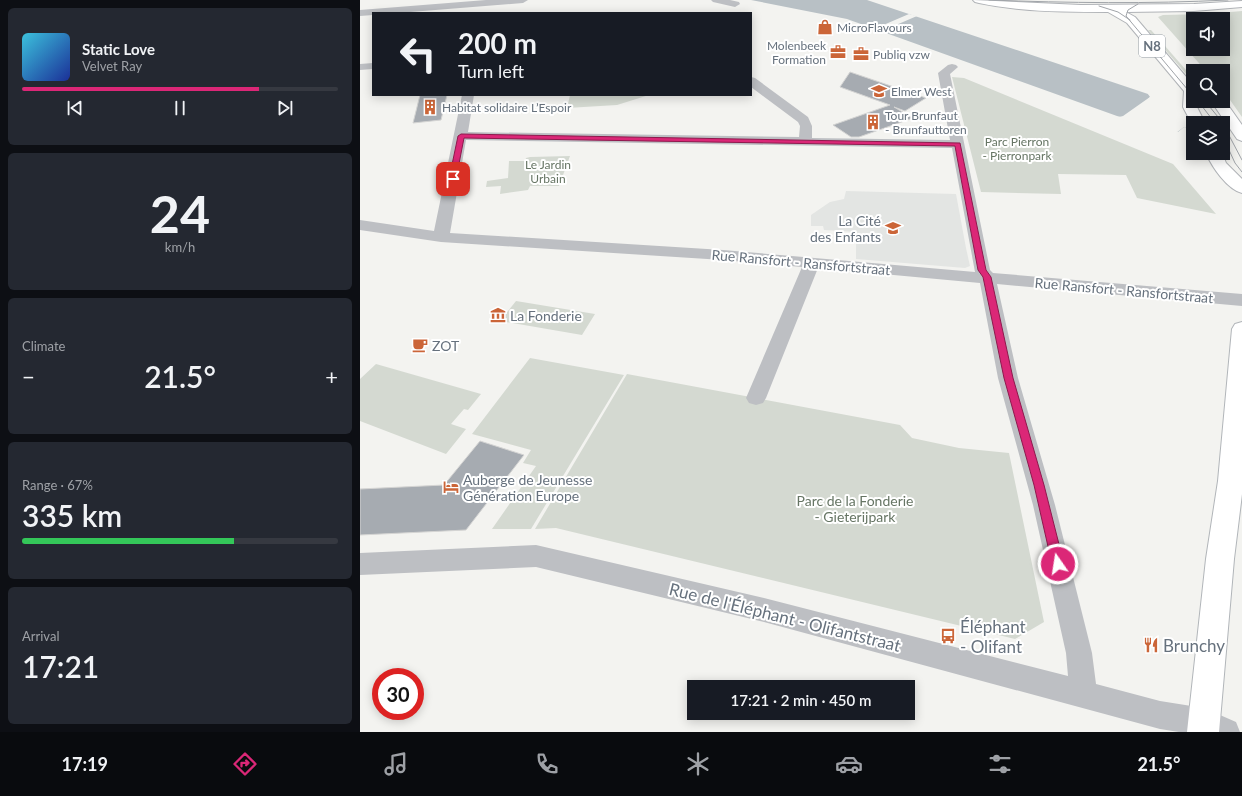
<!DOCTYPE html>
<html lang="en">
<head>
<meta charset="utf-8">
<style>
  :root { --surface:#171b24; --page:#242831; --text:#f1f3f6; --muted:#9ea1a6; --line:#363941; --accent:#db2777 }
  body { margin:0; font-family:Lato,sans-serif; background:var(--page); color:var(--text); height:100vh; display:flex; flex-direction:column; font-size:15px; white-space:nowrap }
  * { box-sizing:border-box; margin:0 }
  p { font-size:13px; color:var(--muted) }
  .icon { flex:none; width:22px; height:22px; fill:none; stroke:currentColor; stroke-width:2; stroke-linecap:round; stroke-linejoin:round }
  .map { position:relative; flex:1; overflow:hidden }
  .panel { display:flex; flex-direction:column; gap:8px; padding:8px; background:#0d0f14; width:360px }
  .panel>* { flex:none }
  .hud { position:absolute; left:12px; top:12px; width:380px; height:84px; border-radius:0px; box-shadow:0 2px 10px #0003; background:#171b24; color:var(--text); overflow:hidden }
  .fabs { position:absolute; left:826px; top:12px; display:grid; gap:8px }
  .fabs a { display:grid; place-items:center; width:44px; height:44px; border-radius:0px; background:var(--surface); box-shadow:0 2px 10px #0003; font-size:20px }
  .speed { position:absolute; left:12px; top:668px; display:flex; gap:8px; font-size:20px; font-weight:700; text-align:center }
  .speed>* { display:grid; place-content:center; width:52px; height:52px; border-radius:50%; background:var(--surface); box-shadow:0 2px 10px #0003; line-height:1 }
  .speed .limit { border:6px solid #d22; background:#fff; color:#111 }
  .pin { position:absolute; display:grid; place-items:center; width:34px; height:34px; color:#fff; margin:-17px; border-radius:8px; box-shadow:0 2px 6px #0006 }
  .me { position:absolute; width:44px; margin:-22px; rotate:347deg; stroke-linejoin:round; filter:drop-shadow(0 0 3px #0008) }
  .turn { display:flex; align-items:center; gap:14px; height:84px; padding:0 20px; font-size:18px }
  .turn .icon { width:52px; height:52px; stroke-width:2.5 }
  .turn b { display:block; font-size:28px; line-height:34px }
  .big { font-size:30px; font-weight:600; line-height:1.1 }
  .panel .tile { flex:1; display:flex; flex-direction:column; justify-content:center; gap:6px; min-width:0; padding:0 14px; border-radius:6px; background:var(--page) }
  .panel .dial { align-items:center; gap:0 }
  .dial b { font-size:52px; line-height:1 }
  .song { display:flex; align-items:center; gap:12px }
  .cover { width:48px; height:48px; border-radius:6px; background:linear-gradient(135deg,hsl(190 70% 55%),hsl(230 70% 35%)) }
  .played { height:4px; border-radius:2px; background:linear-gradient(90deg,var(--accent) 75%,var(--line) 75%) }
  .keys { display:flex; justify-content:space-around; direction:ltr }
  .heat { display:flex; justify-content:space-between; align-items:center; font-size:22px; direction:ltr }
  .charge { height:6px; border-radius:3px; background:linear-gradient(90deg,#34c759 67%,var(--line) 0) }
  .trip { position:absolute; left:327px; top:680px; width:228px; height:40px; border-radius:0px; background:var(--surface); box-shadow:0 2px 10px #0003; font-weight:600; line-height:40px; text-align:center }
  .menu { display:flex; height:64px; justify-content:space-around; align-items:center; background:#090b0e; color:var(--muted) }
  .menu .icon { width:28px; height:28px }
  .menu .selected { color:var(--accent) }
  .menu b { font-size:18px; color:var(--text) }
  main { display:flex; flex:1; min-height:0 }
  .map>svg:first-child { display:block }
</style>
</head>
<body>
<main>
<section class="panel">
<div class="tile">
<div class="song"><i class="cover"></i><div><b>Static Love</b><p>Velvet Ray</p></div></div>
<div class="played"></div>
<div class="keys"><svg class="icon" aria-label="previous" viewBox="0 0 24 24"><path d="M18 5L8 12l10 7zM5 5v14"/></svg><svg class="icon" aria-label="pause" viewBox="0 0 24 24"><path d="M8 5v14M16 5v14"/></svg><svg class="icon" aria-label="next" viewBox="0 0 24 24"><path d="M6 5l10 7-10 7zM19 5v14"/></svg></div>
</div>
<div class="tile dial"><b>24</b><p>km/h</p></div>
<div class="tile"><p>Climate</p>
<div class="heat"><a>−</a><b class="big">21.5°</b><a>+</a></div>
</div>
<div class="tile"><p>Range · 67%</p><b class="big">335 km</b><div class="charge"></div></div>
<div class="tile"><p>Arrival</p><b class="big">17:21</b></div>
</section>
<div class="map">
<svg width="882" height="732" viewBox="0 0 882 732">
  <rect width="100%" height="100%" fill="#f3f3f0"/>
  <path fill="#e3e5e3" d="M486 191 596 194 606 248 610 266 605 268 496 259V232L464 230 463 226H451V215L470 202 484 199Z"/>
  <path fill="#d4d9d1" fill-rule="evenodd" d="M882 11V117L863 90V71H846L798 17 803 15 848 14ZM833 19H863V49H833Z
    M788 30H791L833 78V82Z
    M592 77 604 78 813 164 856 214 777 198 766 175 698 174 701 194 621 192Z
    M210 95H289L257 105 207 108Z
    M210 156 199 186H170L168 190 140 194 141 186 126 187 127 181 148 178 149 161H165L166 158 170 157Z
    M156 301 235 314 222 335 140 321Z
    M170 358 264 375 171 529H132L176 466 163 463 171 450 112 434Z
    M16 364 121 394 108 410 104 409 91 424 106 429 86 454 0 421V379Z
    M267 374 540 425 552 438 599 448 649 453 684 622 655 639 196 528 175 529Z"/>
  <path fill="#b8c0c5" d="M391 0H507L788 94 791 96 787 100 833 123V130L824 127 818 132 757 116 487 19Z"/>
  <path fill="#f3f3f0" d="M549 14 557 16 522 31 514 29Z
    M790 93 793 96 791 99 854 121 856 123H833V130L824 127 816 133 755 118 763 116 790 97 788 94Z
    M863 124 882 131V147L863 141Z"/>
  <path fill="#a6abb1" stroke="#d4d4d3" d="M490 72 566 98 545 111 534 107 553 118 499 137H491L473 125 530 105 480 87Z
    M60 95H87L81 120 53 123Z
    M120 441 164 455 106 530 0 535V489L84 485Z"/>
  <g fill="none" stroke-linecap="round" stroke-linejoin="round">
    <defs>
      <path id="secondary" d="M882 322V494L874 559 859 732H827L846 559 858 481 872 329 875 324Z"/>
      <path id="primary" d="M613 0 721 5 834 4 882 1V7L834 11 766 12 775 17 833 85V101H838L837 107 845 123H833V126L823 107 824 91 767 23 748 12C705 12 662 12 619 3L615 2Z
        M863 98 882 125V141L877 139 851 101H863Z
        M846 153H862L866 163 882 179V193C867 189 852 167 846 153Z"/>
    </defs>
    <use href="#secondary" stroke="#b1b5b9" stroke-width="2"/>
    <use href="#primary" stroke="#b0b3b7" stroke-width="2"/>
    <path fill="#bdbfc3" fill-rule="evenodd" d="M126 0H168L163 3 38 13H13V15L0 16V10Z
      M351 0H370L379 2 380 4 375 7 353 2Z
      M13 63V69L0 70V64Z
      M592 64 596 65 598 67 590 74 630 270 633 273 882 294V306L637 284 658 378 695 505 732 653 736 684 800 701 844 708 876 722 880 732H819L800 729 404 622 176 567 0 575V553L176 545 404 598 708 676 706 653 673 505 638 378 620 283 458 268 406 398 403 403 396 405 389 403 386 398 442 267 363 260 81 242 0 230V220L74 231 102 95H114L108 132 439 137 440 126 438 122 391 87V77L395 78 448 117 452 126V138L590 140 578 73 588 65ZM106 140 592 148 615 272 363 250 90 233Z"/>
    <use href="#secondary" fill="#fff" fill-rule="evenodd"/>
    <use href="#primary" fill="#fff" fill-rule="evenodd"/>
    <path stroke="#a0a4a9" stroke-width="1" d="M629 0C709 3 788 4 868 0
      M778 4 768 10 766 16 833 96
      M739 6 758 12 770 20
      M838 101 855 123
      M849 106 863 123
      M863 124 882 160
      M863 137 875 163 882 172"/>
  </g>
  <path fill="#db2777" stroke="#8e194d" d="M101 134 600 143 626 270 631 277 653 378 684 485 704 564 702 568 698 569 694 568 692 564 674 485 644 378 623 277 618 270 595 146 104 138 96 179 93 181 89 179 98 136Z"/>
  <defs>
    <symbol id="shop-bare" viewBox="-9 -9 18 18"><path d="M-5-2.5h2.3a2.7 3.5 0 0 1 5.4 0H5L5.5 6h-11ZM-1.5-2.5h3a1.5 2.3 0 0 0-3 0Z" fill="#cb6538" stroke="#fff" stroke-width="2.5" paint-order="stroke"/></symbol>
    <symbol id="office-bare" viewBox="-9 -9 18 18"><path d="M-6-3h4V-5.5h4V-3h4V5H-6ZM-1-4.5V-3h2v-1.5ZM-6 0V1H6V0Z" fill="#cb6538" stroke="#fff" stroke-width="2.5" paint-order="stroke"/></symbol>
    <symbol id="school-bare" viewBox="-9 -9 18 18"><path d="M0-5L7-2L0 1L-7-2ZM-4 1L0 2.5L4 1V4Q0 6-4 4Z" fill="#cb6538" stroke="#fff" stroke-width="2.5" paint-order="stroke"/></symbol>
    <symbol id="building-bare" viewBox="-9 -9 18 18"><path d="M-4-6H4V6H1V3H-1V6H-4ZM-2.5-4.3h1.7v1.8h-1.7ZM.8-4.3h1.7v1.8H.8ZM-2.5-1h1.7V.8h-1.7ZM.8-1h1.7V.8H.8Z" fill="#cb6538" stroke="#fff" stroke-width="2.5" paint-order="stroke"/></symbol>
    <symbol id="museum-bare" viewBox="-9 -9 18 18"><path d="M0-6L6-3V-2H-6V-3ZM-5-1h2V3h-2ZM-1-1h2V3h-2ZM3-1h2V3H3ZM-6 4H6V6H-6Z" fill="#cb6538" stroke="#fff" stroke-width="2.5" paint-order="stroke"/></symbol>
    <symbol id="cafe-bare" viewBox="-9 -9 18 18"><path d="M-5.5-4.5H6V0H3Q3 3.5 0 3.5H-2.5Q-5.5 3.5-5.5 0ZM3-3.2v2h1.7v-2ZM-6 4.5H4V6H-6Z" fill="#cb6538" stroke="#fff" stroke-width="2.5" paint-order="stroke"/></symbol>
    <symbol id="hotel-bare" viewBox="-9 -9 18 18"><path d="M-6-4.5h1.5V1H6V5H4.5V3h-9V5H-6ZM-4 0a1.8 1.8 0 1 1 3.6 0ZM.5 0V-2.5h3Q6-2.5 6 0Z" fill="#cb6538" stroke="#fff" stroke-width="2.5" paint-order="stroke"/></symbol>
    <symbol id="bus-bare" viewBox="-9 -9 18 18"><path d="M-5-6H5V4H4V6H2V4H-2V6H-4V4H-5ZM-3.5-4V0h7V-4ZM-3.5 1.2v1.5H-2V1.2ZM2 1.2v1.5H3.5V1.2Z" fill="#cb6538" stroke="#fff" stroke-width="2.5" paint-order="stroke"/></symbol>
    <symbol id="restaurant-bare" viewBox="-9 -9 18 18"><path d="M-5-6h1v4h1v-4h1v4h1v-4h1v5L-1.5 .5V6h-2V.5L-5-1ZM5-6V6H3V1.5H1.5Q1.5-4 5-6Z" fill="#cb6538" stroke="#fff" stroke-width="2.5" paint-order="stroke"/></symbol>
  </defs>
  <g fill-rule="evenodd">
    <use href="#shop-bare" x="454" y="16" width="22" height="22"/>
    <use href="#office-bare" x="467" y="41" width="22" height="22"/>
    <use href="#office-bare" x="490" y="43" width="22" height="22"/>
    <use href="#school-bare" x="508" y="80" width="22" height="22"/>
    <use href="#building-bare" x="59" y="96" width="22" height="22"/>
    <use href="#building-bare" x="502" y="111" width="22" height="22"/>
    <use href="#school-bare" x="522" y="217" width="22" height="22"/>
    <use href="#museum-bare" x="127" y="304" width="22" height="22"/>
    <use href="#cafe-bare" x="49" y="334" width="22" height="22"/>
    <use href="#hotel-bare" x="80" y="476" width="22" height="22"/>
    <use href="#bus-bare" x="577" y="625" width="22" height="22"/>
    <use href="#restaurant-bare" x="780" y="634" width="22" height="22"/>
  </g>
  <g text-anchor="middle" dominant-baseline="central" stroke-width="4" stroke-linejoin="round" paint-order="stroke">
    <g font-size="12" fill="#66717d" stroke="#fff" text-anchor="start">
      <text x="477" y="27">MicroFlavours</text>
      <text x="466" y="45" text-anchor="end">Molenbeek<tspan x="466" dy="14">Formation</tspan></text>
      <text x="513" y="54">Publiq vzw</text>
      <text x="531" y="91">Elmer West</text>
      <text x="82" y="107">Habitat solidaire L’Espoir</text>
      <text x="525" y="115">Tour Brunfaut<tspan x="525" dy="14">- Brunfauttoren</tspan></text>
    </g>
    <g font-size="12" fill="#667564" stroke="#fff">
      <text x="657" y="141">Parc Pierron<tspan x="657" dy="14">- Pierronpark</tspan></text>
      <text x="188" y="164">Le Jardin<tspan x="188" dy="14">Urbain</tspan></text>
    </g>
    <rect fill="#fff" stroke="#949ca4" stroke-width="1" x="779" y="35" width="26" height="22" rx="3"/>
    <g font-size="13" font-weight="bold" fill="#66717d">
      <text x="792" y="46">N8</text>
    </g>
    <g font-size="14" fill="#66717d" stroke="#fff" text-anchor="start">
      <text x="521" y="220" text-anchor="end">La Cité<tspan x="521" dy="16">des Enfants</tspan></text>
      <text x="150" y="315">La Fonderie</text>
      <text x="72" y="345">ZOT</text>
      <text x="103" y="479">Auberge de Jeunesse<tspan x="103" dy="16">Génération Europe</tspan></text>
    </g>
    <g font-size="14" fill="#66717d" stroke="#fff">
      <text transform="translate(441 262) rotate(5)">Rue Ransfort - Ransfortstraat</text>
      <text transform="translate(764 290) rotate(5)">Rue Ransfort - Ransfortstraat</text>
    </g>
    <g font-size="14" fill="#667564" stroke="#fff">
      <text x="495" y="500">Parc de la Fonderie<tspan x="495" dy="16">- Gieterijpark</tspan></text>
    </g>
    <g font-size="17" fill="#66717d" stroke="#fff">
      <text transform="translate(425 617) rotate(14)">Rue de l'Éléphant - Olifantstraat</text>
    </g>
    <g font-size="17" fill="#66717d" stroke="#fff" text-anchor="start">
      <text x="600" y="626">Éléphant<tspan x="600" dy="20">- Olifant</tspan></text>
      <text x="803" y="645">Brunchy</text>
    </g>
  </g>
</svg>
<div class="fabs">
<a><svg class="icon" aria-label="sound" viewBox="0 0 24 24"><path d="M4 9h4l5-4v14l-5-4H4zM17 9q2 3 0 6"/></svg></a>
<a><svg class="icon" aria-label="search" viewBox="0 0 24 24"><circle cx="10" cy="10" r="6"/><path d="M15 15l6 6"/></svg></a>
<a><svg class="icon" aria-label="layers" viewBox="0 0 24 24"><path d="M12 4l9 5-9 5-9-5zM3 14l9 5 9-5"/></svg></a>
</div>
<div class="speed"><div class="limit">30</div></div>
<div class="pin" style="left:93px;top:179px;background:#d93025"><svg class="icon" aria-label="arrive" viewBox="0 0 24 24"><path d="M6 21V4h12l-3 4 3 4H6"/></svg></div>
<svg class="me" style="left:698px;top:564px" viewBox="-20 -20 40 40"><circle r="17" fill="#db2777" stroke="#fff" stroke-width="3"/><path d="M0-11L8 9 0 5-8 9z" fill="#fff"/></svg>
<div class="trip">17:21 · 2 min · 450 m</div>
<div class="hud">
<div class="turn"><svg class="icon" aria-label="left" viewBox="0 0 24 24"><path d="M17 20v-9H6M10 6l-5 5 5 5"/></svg><div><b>200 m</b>Turn left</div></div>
</div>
</div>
</main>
<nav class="menu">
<b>17:19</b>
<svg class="icon selected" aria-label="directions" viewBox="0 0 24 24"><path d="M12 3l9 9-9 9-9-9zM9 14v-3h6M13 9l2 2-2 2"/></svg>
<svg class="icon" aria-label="music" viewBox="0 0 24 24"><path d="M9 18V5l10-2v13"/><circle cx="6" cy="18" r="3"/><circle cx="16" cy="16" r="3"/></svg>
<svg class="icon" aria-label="phone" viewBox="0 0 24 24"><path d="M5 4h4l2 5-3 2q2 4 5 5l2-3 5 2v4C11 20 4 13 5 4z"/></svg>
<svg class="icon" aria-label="climate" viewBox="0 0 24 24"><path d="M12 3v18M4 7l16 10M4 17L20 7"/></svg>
<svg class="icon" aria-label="car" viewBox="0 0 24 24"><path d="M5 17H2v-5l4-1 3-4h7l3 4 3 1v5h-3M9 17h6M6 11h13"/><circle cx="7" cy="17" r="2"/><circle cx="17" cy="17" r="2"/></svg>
<svg class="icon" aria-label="filters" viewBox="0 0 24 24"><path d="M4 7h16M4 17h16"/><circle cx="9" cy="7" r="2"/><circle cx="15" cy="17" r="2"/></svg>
<b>21.5°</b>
</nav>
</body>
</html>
